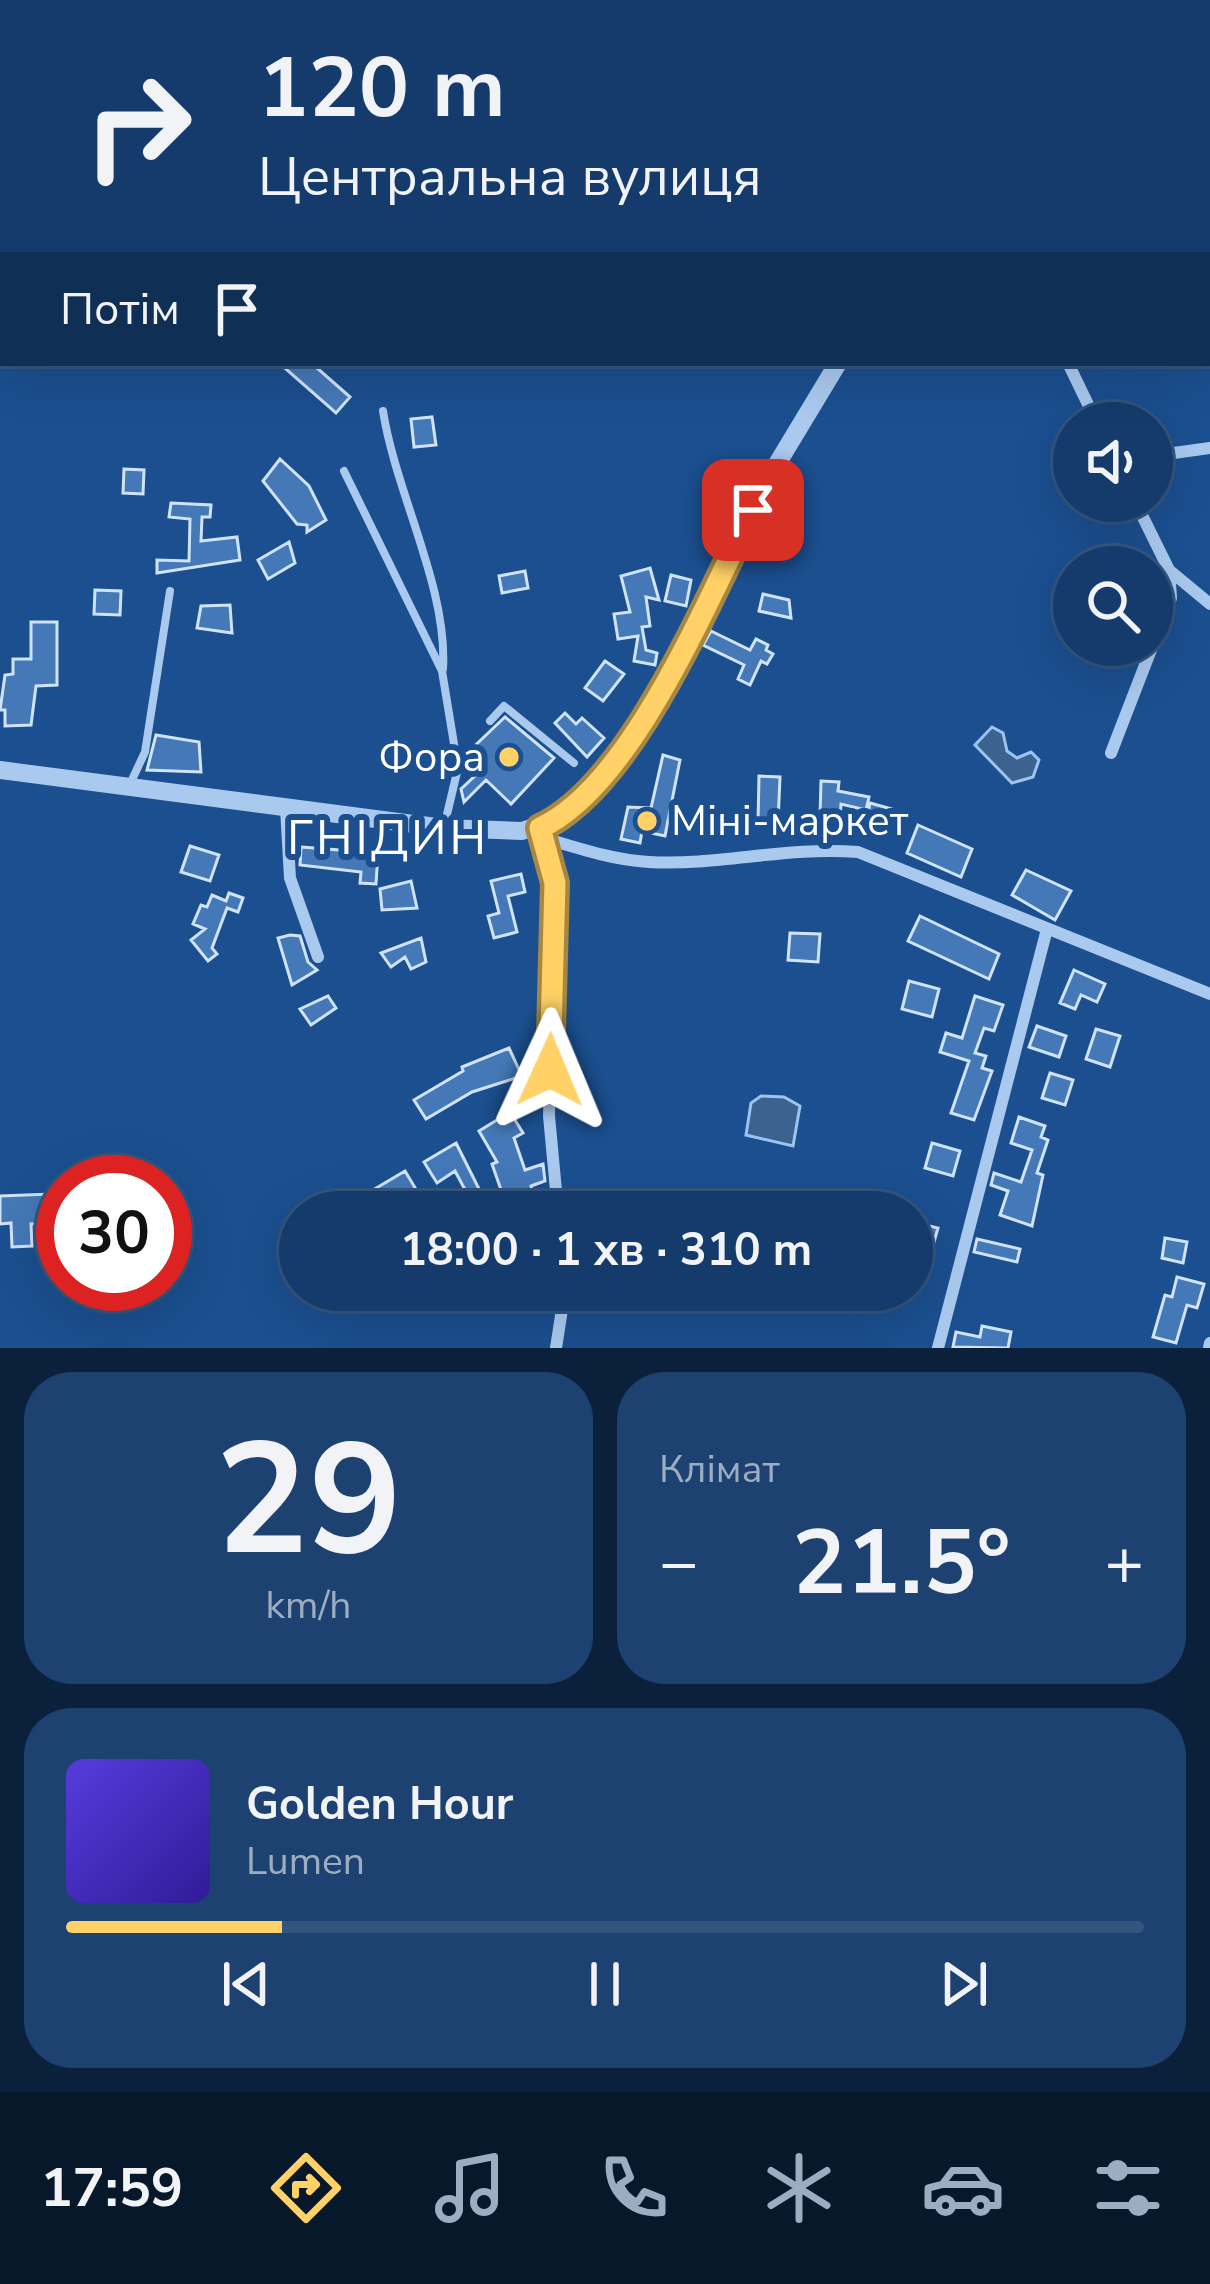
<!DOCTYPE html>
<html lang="uk">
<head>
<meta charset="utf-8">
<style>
  :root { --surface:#143b6b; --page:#1d4271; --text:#f1f3f6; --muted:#9dadc1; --line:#33557e; --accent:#ffd166 }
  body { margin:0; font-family:"Nunito Sans",sans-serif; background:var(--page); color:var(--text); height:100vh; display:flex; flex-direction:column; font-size:45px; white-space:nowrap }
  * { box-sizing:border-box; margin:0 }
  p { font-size:39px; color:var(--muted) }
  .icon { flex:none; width:66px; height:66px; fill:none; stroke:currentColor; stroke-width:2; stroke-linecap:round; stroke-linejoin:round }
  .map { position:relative; height:1348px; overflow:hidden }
  .details { display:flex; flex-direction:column; gap:24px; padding:24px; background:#0b203b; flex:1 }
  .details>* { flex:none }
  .banner { position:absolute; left:0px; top:0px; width:1212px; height:366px; box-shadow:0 12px 48px #0002,0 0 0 3px var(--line); background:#143b6b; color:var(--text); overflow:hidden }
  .fabs { position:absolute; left:1053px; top:402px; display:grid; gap:24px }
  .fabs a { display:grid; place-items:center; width:120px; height:120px; border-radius:50%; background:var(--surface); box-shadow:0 12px 48px #0002,0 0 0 3px var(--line); font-size:60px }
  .speed { position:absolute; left:36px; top:1155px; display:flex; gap:24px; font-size:60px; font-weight:700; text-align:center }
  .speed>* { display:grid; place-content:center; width:156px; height:156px; border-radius:50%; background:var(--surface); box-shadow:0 12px 48px #0002,0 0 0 3px var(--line); line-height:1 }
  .speed .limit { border:18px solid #d22; background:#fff; color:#111 }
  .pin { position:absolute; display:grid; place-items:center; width:102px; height:102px; color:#fff; margin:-51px; border-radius:24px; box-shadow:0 6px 18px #0006 }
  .me { position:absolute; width:132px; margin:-66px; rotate:1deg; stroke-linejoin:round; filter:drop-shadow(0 0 9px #0008) }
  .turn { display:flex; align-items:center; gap:42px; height:252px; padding:0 60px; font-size:54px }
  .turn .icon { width:156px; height:156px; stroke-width:2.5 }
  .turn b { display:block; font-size:84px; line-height:102px }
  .then { display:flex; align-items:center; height:114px; padding:0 60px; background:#0003; gap:24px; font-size:45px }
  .big { font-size:90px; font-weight:700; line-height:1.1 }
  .details .card { flex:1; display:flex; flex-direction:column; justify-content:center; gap:18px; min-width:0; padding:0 42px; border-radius:48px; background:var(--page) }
  .details .dial { align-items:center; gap:0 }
  .dial b { font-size:156px; line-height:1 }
  .song { display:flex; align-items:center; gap:36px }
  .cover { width:144px; height:144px; border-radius:18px; background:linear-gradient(135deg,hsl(250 70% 55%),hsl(250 70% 35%)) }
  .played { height:12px; border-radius:6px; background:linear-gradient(90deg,var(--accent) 20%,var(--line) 20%) }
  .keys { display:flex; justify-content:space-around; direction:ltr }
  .heat { display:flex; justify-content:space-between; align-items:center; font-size:66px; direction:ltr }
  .details .tiles { flex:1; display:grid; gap:24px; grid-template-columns:1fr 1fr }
  .card:last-child { grid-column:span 2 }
  .trip { position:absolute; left:279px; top:1191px; width:654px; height:120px; border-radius:60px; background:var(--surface); box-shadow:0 12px 48px #0002,0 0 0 3px var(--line); font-weight:700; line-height:120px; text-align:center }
  .dock { display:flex; height:192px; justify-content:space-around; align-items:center; background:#08182b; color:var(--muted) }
  .dock .icon { width:84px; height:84px }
  .dock .on { color:var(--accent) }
  .dock b { font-size:54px; color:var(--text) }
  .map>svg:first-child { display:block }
</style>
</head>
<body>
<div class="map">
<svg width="1210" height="1348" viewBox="0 0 1210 1348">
  <rect width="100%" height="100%" fill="#1b4f8f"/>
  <path fill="#3c6290" stroke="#9cc4f0" stroke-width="3" d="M992 727 1003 733 1007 751 1017 758 1031 752 1039 760 1033 777 1012 783 975 745Z
    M761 1096 784 1097 800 1106 793 1146 746 1135 751 1103Z"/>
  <path fill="#4478b7" stroke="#cfe3fa" stroke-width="3" d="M279 363H321L317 368 350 397 336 413Z
    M432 417 436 445 414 447 411 419Z
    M280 459 309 486 326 520 307 532V525L297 524 263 481Z
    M124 469 144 470 143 494 123 493Z
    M171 503 211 505 210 517H202L201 541 237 537 240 560 157 573V560L189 561 190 519 169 517Z
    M289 542 295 563 268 579 258 560Z
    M650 568 659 600 646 597 650 626 642 627 646 650 657 653 655 665 634 661 638 636 618 639 614 614 630 612 621 576Z
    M525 571 528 588 502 593 499 576Z
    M671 575 691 580 686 606 665 601Z
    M95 590 121 591 120 615 94 614Z
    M763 594 789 600 791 618 759 611Z
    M230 605 232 633 197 628 201 606Z
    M31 622H57V685L36 686 31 725 5 726V710H0L5 675 13 674V659H31Z
    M711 631 750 650 756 639 768 645 766 650 773 654 767 664 761 661 750 685 738 679 744 665 703 645Z
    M605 661 624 674 603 701 585 688Z
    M565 713 576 724 582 718 604 738 587 757 555 723Z
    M505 717 554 758 511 804 486 780 464 802 461 789 478 773 464 756Z
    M156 735 199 742 201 772 147 770Z
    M663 755 680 760 665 836 642 831 640 843 621 839 628 807 651 808Z
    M759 776 780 777 778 823H758Z
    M821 781 839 782 838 791 869 797 866 810 841 804 840 819 820 817Z
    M870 803 892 809 887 831 865 826Z
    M918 825 972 849 961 877 907 853Z
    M190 846 219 855 210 881 181 872Z
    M301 847 378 853 376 884 360 883 361 872 300 865Z
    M1026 870 1071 891 1055 920 1012 895Z
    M521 874 525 892 508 896 517 932 494 938 488 916 499 913 491 881Z
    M411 881 417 908 382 910 380 889Z
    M229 893 243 898 238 912 227 908 212 948 217 954 208 961 191 940 205 929 193 924 201 905 207 907 212 895 226 901Z
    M920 916 999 954 989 979 908 941Z
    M790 933 820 934 818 962 788 960Z
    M290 935 300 936 308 962 317 970 292 985 278 938Z
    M421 938 426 962 411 969 405 957 391 967 381 953Z
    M1074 970 1105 984 1097 1002 1081 995 1075 1009 1060 1003Z
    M909 981 939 989 932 1017 902 1009Z
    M328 996 336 1008 311 1025 300 1009Z
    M975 996 1003 1005 994 1031 984 1028 975 1053 986 1056 982 1068 992 1071 974 1120 951 1113 969 1061 940 1052 946 1033 962 1038Z
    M1037 1026 1066 1036 1059 1057 1029 1047Z
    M1096 1029 1120 1036 1110 1067 1086 1059Z
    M509 1048 522 1076 472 1092 426 1119 414 1100 463 1071 462 1067Z
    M1050 1073 1073 1080 1065 1105 1042 1098Z
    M510 1112 523 1133 514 1138 525 1170 543 1164 545 1181 531 1186 533 1194 506 1204 492 1164 497 1162 479 1131Z
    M1019 1117 1045 1126 1041 1137 1048 1140 1037 1173 1043 1175 1032 1226 1000 1215 1008 1191 991 1185 994 1173 1021 1182 1032 1150 1011 1143Z
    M456 1143 481 1193 470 1199 455 1171 437 1183 424 1162Z
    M932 1143 960 1151 953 1176 925 1168Z
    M405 1171 417 1191 386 1210 373 1190Z
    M51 1194 52 1224H31L32 1246 12 1247 11 1223 0 1224V1196Z
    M917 1223 938 1228 926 1270 912 1266Z
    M1165 1238 1187 1242 1183 1263 1162 1258Z
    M977 1239 1020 1249 1017 1262 974 1252Z
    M1177 1277 1204 1284 1197 1308 1187 1305 1176 1343 1153 1337 1165 1295 1172 1297Z
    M982 1326 1011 1332 1008 1348 953 1347 956 1332 980 1337Z"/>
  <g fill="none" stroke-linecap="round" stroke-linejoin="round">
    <path stroke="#a9c9ee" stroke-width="8" d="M383 411C396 494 448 588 443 669
      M344 471 442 671 458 768 444 827
      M490 721 504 706 574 763
      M131 782 145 752 170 591"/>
    <path stroke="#a9c9ee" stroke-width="12" d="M144 0V3
      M375 0 378 3
      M689 0 694 3
      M789 3 790 0
      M913 3 914 0
      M1209 217H1210
      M1068 363 1097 423
      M1152 456 1210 448
      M1135 501 1169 570 1210 604
      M1111 753 1171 598 1169 570
      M286 808 290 878 318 957
      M540 828 547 839C580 849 614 860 649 862 718 866 788 846 858 852L1210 994
      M547 839 555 883 549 1116 558 1212
      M556 1348 565 1290
      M938 1348 1047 929
      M1209 1348 1210 1343"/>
    <path stroke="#a9c9ee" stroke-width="18" d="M1209 42 1210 41
      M0 770 444 828 522 831 564 817 603 776 647 713 774 469 838 363"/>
  </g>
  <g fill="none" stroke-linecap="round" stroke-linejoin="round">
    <defs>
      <path id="route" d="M550 1070 555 883 540 828C632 786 707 600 753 510"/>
    </defs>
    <use href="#route" stroke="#a68842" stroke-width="30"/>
    <use href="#route" stroke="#ffd166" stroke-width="21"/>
  </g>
  <g fill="#ffd166" stroke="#1b4f8f" stroke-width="4.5">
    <circle cx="509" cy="757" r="12"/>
    <circle cx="647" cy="821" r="12"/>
  </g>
  <g text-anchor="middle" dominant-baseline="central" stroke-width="12" stroke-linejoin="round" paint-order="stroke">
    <g font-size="42" fill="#fff" stroke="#1b4f8f" text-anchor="end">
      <text x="485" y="757">Фора</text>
      <text x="671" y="821" text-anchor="start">Міні-маркет</text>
    </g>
    <g font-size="48" letter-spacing="3" fill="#fff" stroke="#1b4f8f">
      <text x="388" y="838">ГНІДИН</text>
    </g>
  </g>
</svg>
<div class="fabs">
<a><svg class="icon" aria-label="sound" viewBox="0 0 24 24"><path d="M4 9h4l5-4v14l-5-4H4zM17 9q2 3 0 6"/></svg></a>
<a><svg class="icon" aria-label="search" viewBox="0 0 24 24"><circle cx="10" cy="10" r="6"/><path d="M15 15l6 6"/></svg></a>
</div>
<div class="speed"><div class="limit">30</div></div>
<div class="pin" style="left:753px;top:510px;background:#d93025"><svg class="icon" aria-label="arrive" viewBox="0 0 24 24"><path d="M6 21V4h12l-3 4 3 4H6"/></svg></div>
<svg class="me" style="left:550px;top:1070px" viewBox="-20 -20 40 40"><path d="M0-17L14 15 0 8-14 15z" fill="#ffd166" stroke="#fff" stroke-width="4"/></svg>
<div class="trip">18:00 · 1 хв · 310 m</div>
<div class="banner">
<div class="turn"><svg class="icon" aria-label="right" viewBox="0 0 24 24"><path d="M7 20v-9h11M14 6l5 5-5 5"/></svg><div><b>120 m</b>Центральна вулиця</div></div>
<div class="then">Потім<svg class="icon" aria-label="arrive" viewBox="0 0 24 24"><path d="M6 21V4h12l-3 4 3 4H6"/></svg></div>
</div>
</div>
<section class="details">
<div class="tiles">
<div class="card dial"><b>29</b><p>km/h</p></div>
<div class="card"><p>Клімат</p>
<div class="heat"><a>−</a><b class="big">21.5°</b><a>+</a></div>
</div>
<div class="card">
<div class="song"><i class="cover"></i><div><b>Golden Hour</b><p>Lumen</p></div></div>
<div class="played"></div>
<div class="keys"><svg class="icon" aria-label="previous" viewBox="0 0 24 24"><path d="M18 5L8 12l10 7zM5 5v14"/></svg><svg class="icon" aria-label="pause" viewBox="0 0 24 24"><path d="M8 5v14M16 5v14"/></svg><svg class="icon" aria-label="next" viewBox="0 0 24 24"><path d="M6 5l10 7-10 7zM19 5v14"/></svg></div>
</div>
</div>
</section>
<nav class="dock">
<b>17:59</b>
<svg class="icon on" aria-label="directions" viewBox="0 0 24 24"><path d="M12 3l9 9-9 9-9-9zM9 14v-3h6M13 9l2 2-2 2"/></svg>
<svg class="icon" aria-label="music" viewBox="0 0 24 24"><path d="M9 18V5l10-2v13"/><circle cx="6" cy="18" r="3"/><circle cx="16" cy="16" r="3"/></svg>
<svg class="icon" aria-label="phone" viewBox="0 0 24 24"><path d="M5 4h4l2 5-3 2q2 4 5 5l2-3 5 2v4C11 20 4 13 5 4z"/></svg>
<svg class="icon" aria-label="climate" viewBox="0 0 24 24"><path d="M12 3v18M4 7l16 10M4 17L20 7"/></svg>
<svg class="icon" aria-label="car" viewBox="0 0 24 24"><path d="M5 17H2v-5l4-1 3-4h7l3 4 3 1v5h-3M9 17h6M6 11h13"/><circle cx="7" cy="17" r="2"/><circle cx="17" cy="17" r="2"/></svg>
<svg class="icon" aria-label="filters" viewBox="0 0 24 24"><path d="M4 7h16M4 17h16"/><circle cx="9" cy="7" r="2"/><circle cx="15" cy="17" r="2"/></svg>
</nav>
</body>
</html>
